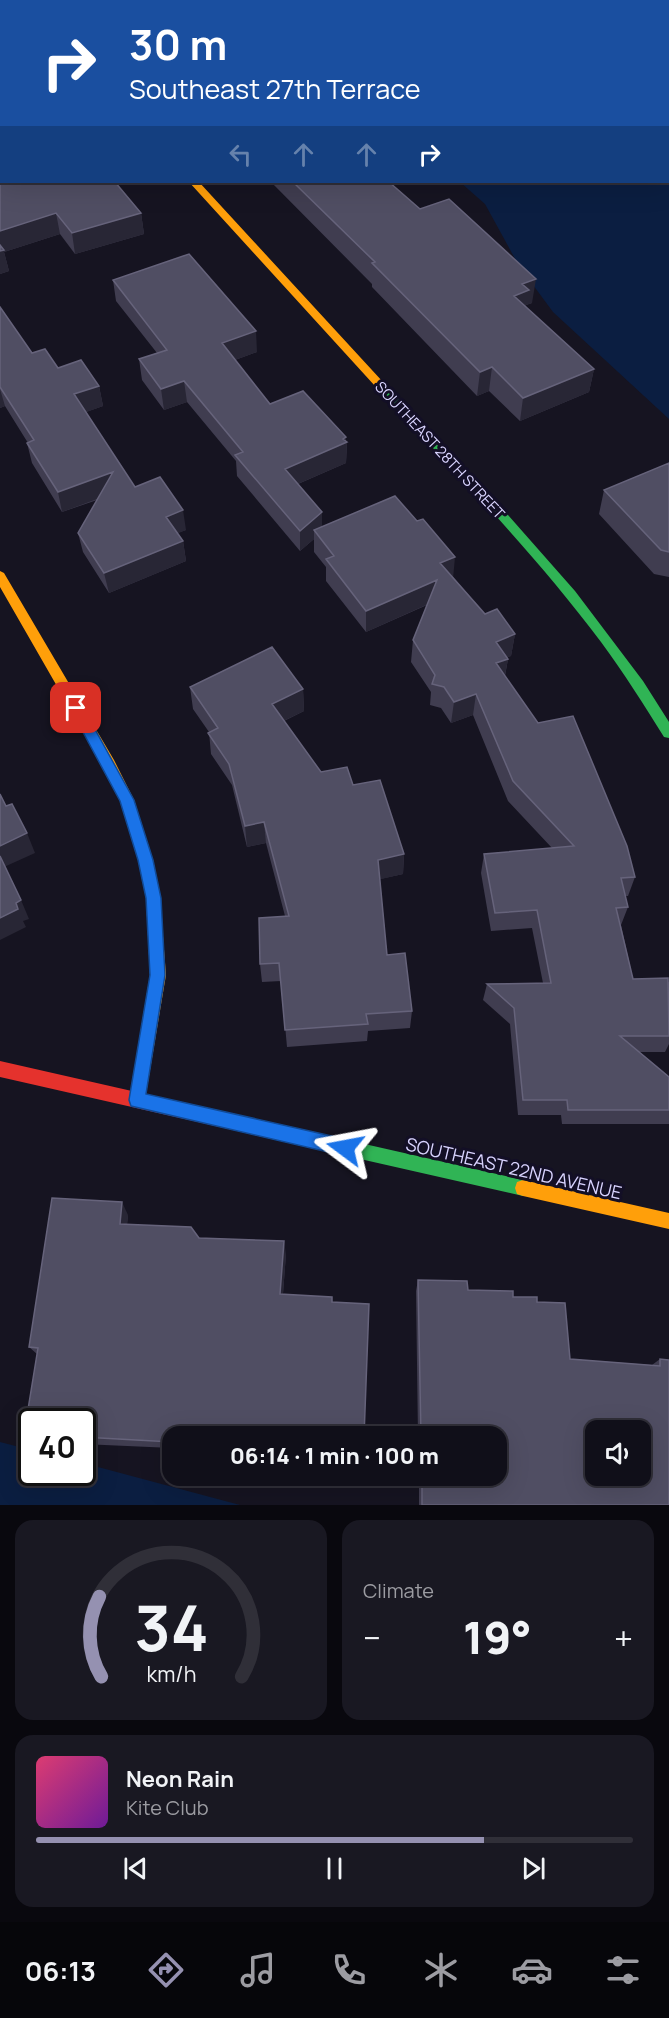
<!DOCTYPE html>
<html lang="en">
<head>
<meta charset="utf-8">
<style>
  :root { --surface:#100f19; --page:#191822; --text:#f1f3f6; --muted:#9c9ca2; --line:#302f38; --accent:#9591b1 }
  body { margin:0; font-family:Manrope,sans-serif; background:var(--page); color:var(--text); height:100vh; display:flex; flex-direction:column; font-size:22px; white-space:nowrap }
  * { box-sizing:border-box; margin:0 }
  p { font-size:20px; color:var(--muted) }
  .icon { flex:none; width:33px; height:33px; fill:none; stroke:currentColor; stroke-width:2; stroke-linecap:round; stroke-linejoin:round }
  .map { position:relative; height:1505px; overflow:hidden }
  .details { display:flex; flex-direction:column; gap:15px; padding:15px; background:#09080e; flex:1 }
  .details>* { flex:none }
  .banner { position:absolute; left:0px; top:0px; width:669px; height:183px; box-shadow:0 6px 24px #0002,0 0 0 2px var(--line); background:#1a4fa0; color:#fff; overflow:hidden }
  .buttons { position:absolute; left:585px; top:1420px; display:grid; gap:12px }
  .buttons a { display:grid; place-items:center; width:66px; height:66px; border-radius:12px; background:var(--surface); box-shadow:0 6px 24px #0002,0 0 0 2px var(--line); font-size:30px }
  .speed { position:absolute; left:18px; top:1408px; display:flex; gap:12px; font-size:30px; font-weight:700; text-align:center }
  .speed>* { display:grid; place-content:center; width:78px; height:78px; border-radius:50%; background:var(--surface); box-shadow:0 6px 24px #0002,0 0 0 2px var(--line); line-height:1 }
  .speed .limit { border:3px solid #111; border-radius:9px; background:#fff; color:#111 }
  .pin { position:absolute; display:grid; place-items:center; width:51px; height:51px; color:#fff; margin:-26px; border-radius:12px; box-shadow:0 3px 9px #0006 }
  .me { position:absolute; width:66px; margin:-33px; rotate:283deg; stroke-linejoin:round; filter:drop-shadow(0 0 4px #0008) }
  .turn { display:flex; align-items:center; gap:21px; height:126px; padding:0 30px; font-size:27px }
  .turn .icon { width:78px; height:78px; stroke-width:2.5 }
  .turn b { display:block; font-size:42px; line-height:51px }
  .lanes { display:flex; align-items:center; height:57px; padding:0 30px; background:#0003; justify-content:center; gap:30px; direction:ltr }
  .lanes .off { opacity:.35 }
  .big { font-size:45px; font-weight:800; line-height:1.1 }
  .details .card { flex:1; display:flex; flex-direction:column; justify-content:center; gap:9px; min-width:0; padding:0 21px; border-radius:18px; background:var(--page) }
  .details .dial { align-items:center; gap:0 }
  .dial svg { height:156px; overflow:visible; fill:none; stroke:var(--line); stroke-width:7; stroke-linecap:round; text-anchor:middle }
  .dial text { fill:var(--text); stroke:none }
  .song { display:flex; align-items:center; gap:18px }
  .cover { width:72px; height:72px; border-radius:9px; background:linear-gradient(135deg,hsl(340 70% 55%),hsl(280 70% 35%)) }
  .played { height:6px; border-radius:3px; background:linear-gradient(90deg,var(--accent) 75%,var(--line) 75%) }
  .keys { display:flex; justify-content:space-around; direction:ltr }
  .heat { display:flex; justify-content:space-between; align-items:center; font-size:33px; direction:ltr }
  .details .tiles { flex:1; display:grid; gap:15px; grid-template-columns:1fr 1fr }
  .card:last-child { grid-column:span 2 }
  .trip { position:absolute; left:162px; top:1426px; width:345px; height:60px; border-radius:18px; background:var(--surface); box-shadow:0 6px 24px #0002,0 0 0 2px var(--line); font-weight:800; line-height:60px; text-align:center }
  .dock { display:flex; height:96px; justify-content:space-around; align-items:center; background:#06060a; color:var(--muted) }
  .dock .icon { width:42px; height:42px }
  .dock .current { color:var(--accent) }
  .dock b { font-size:27px; color:var(--text) }
  .map>svg:first-child { display:block }
</style>
</head>
<body>
<div class="map">
<svg width="669" height="1505" viewBox="0 0 669 1505">
  <rect width="100%" height="100%" fill="#161421"/>
  <path fill="#0b1e41" d="M339 0H669V419L553 312 519 266 485 204 460 182H668V2Z
    M0 1442 31 1450 32 1473H82L83 1463 240 1505H0Z"/>
  <g fill="none" stroke-linecap="round" stroke-linejoin="round">
    <path fill="#4a4962" fill-rule="evenodd" d="M111 0H131V2H111Z"/>
    <path fill="#30b455" fill-rule="evenodd" d="M379 380 383 382 500 506 575 591 643 681 669 722V738L664 737C644 705 624 673 601 642 533 551 453 470 375 386V382Z
      M272 1123 523 1180 529 1182 531 1188 529 1194 523 1196 272 1139 266 1137 264 1131 266 1125Z"/>
    <path fill="#ff9f0a" fill-rule="evenodd" d="M189 182H199L383 382V386H375Z
      M0 571 4 573 114 760 134 800 153 860 160 898 166 975 145 1100 143 1106 137 1108 131 1106 129 1100 150 975 146 898 139 860 120 800 104 768 0 587Z
      M523 1180 669 1213V1229L523 1196 517 1194 515 1188 517 1182Z"/>
    <path fill="#e5322d" fill-rule="evenodd" d="M0 1061 272 1123 278 1125 280 1131 278 1137 272 1139 0 1077Z"/>
  </g>
  <path fill="#403d50" d="M0 0H60V2H2V45L0 37Z
    M2 90V142L0 139V91Z
    M0 143 141 213 144 234 75 254 60 234 4 252 9 271 0 274Z
    M271 182H389L420 209 532 303 526 305V307L594 369 589 392 520 421 489 391 477 396 372 287V284Z
    M113 280 257 352 235 360 270 404 346 437V441L347 442 346 463 298 484 322 526 453 577 485 614 515 634 511 656 507 657 508 659 505 676 635 877 628 896H625L628 907 621 925 633 979 669 982V1044L665 1052H639L669 1077V1124H562L561 1115H518L510 1024 483 1000 487 984 543 983 532 928 491 931 481 873 484 854 552 848 508 801 473 715 451 723 441 708 430 705 431 692 411 662 413 640 427 605 366 632 326 581V567L314 552V539L300 551 237 476 236 461 187 402 164 410 142 380 139 359 157 353 116 301Z
    M0 307 32 353 58 368 99 386 103 406 86 412 135 487 186 530 177 533 183 541 186 561 109 593 83 552 78 533 97 500 62 512 32 463 27 443H28L5 406 0 408Z
    M669 463V577L654 574 599 514 604 490Z
    M190 687 303 689 304 711 284 721 321 772 353 785 404 854 403 874 380 879 387 955 412 1011 410 1028 368 1031 367 1041 287 1047 281 981 262 982 260 964 285 916 266 843 247 847 232 785 211 754 209 732 193 709Z
    M128 1215 127 1224 286 1254 283 1294 332 1302 172 1437V1448L82 1444V1422H32V1439L24 1434 37 1354 29 1347Z
    M418 1280 468 1290 513 1297 537 1302 570 1359 652 1365 660 1359 669 1505H419V1476H496V1437H418L416 1291Z
    M213 1476H363L362 1484Z"/>
  <path fill="#282635" d="M56 213 60 234 4 252 9 271 0 274V231Z
    M141 213 144 234 75 254 72 233Z
    M536 279 532 303 526 305 525 314 514 296 522 284Z
    M256 331 257 352 224 364 222 343Z
    M492 367 489 391 477 396 480 372Z
    M594 369 589 392 520 421 523 398Z
    M184 381 187 402 164 410 161 389Z
    M99 386 103 406 78 415 74 394Z
    M0 389 5 406 0 408Z
    M346 437V443L347 442 346 463 286 489 285 469Z
    M113 472 116 492 62 512 58 492Z
    M183 510 186 530 169 537 166 517Z
    M322 512V533L314 530V539L300 551V531Z
    M183 541 186 561 109 593 104 573Z
    M455 557 453 579 440 563Z
    M437 580 435 601 366 632V611Z
    M515 634 511 656 492 663 496 642Z
    M508 659 504 680 496 663Z
    M303 689 304 711 273 726 272 704Z
    M476 694 473 715 451 723 454 702Z
    M264 822 266 843 247 847 245 826Z
    M27 833 35 853 4 867 0 858V846Z
    M404 854 403 874 377 880 378 860Z
    M21 900 29 919 23 921 26 927 0 940V918L16 903Z
    M122 1202 128 1215 126 1237 120 1224Z
    M284 1241 286 1254 282 1305 280 1294Z"/>
  <path fill="#504e63" stroke="#66637b" stroke-width="1.5" fill-rule="evenodd" d="M0 0H57V2H2V28H0Z
    M207 0H327L328 2H208Z
    M2 90V132L0 128V91Z
    M0 143H2V182H115L141 213 72 233 56 213 0 231Z
    M293 182H389L420 209 449 199 536 279 522 284 529 290 514 296 594 369 523 398 492 367 480 372 372 263 375 262Z
    M0 245 4 250 0 251Z
    M189 254 256 331 222 343 270 404 303 391 346 437 343 439 347 442 285 469 322 512 300 531 235 455 243 452 184 381 161 389 139 359 167 350 113 280Z
    M0 307 32 353 45 349 58 368 81 360 99 386 74 394 135 487 160 477 183 510 166 517 183 541 104 573 78 533 113 472 58 492 27 443 34 440 0 387Z
    M669 463V552L661 550 604 490Z
    M395 496 417 521 423 519 455 557 440 563 485 614 497 609 515 634 496 642 508 659 496 663 538 723 573 716 627 846 635 877 621 878 628 907 616 908 633 979 668 978 669 1036H620L669 1077V1110H568L567 1100H523L514 1008 487 984 551 983 537 910 495 913 484 854 574 846 513 781 476 694 454 702 444 687 432 684 435 675 413 640 437 580 366 611 326 559 334 556 314 530Z
    M272 647 303 689 272 704 321 772 347 767 353 785 380 780 404 854 378 860 387 955 405 953 412 1011 366 1014 368 1024 285 1030 279 963 260 964 259 918 289 916 264 822 245 826 229 764 208 733 218 728 190 687Z
    M0 794 6 806 12 804 27 833 0 846Z
    M0 856 21 900 16 903 18 909 0 918Z
    M52 1198 122 1202 120 1224 191 1227 199 1238 284 1241 280 1294 332 1297V1302L369 1304 364 1437H172V1442L82 1437V1422H32V1434H24L38 1348 29 1347Z
    M418 1280 467 1281 468 1290 513 1291V1297H537V1302L565 1303 570 1359 660 1366V1359L669 1360V1505H422V1476H496V1437H421ZM596 1431H640V1476H596Z
    M316 1476H363V1479Z"/>
  <path fill="#1a73e8" stroke="#114b97" stroke-width="1.5" d="M76 703 81 704 134 800 153 860 161 898 165 975 146 1094 345 1139 351 1142 353 1148 351 1153 345 1156 131 1106 129 1100 150 975 146 898 138 860 120 801 70 708Z"/>
  <g text-anchor="middle" dominant-baseline="central" stroke-width="6" stroke-linejoin="round" paint-order="stroke">
    <g font-size="15" fill="#d9d4ff" stroke="#130f26">
      <text transform="translate(440 450) rotate(47)">SOUTHEAST 28TH STREET</text>
    </g>
    <g font-size="18" fill="#d9d4ff" stroke="#130f26">
      <text transform="translate(514 1168) rotate(13)">SOUTHEAST 22ND AVENUE</text>
    </g>
  </g>
</svg>
<div class="buttons">
<a><svg class="icon" aria-label="sound" viewBox="0 0 24 24"><path d="M4 9h4l5-4v14l-5-4H4zM17 9q2 3 0 6"/></svg></a>
</div>
<div class="speed"><div class="limit">40</div></div>
<div class="pin" style="left:76px;top:708px;background:#d93025"><svg class="icon" aria-label="arrive" viewBox="0 0 24 24"><path d="M6 21V4h12l-3 4 3 4H6"/></svg></div>
<svg class="me" style="left:345px;top:1148px" viewBox="-20 -20 40 40"><path d="M0-17L14 15 0 8-14 15z" fill="#1a73e8" stroke="#fff" stroke-width="4"/></svg>
<div class="trip">06:14 · 1 min · 100 m</div>
<div class="banner">
<div class="turn"><svg class="icon" aria-label="right" viewBox="0 0 24 24"><path d="M7 20v-9h11M14 6l5 5-5 5"/></svg><div><b>30 m</b>Southeast 27th Terrace</div></div>
<div class="lanes"><svg class="icon off" aria-label="left" viewBox="0 0 24 24"><path d="M17 20v-9H6M10 6l-5 5 5 5"/></svg><svg class="icon off" aria-label="ahead" viewBox="0 0 24 24"><path d="M12 20V5M6 11l6-6 6 6"/></svg><svg class="icon off" aria-label="ahead" viewBox="0 0 24 24"><path d="M12 20V5M6 11l6-6 6 6"/></svg><svg class="icon" aria-label="right" viewBox="0 0 24 24"><path d="M7 20v-9h11M14 6l5 5-5 5"/></svg></div>
</div>
</div>
<section class="details">
<div class="tiles">
<div class="card dial"><svg viewBox="0 0 100 80">
<path d="M14 69A42 42 0 1 1 86 69"/>
<path d="M14 69A42 42 0 0 1 13 28" stroke="#9591b1"/>
<text x="50" y="56" font-size="32" font-weight="700">34</text>
<text x="50" y="72" font-size="11">km/h</text>
</svg></div>
<div class="card"><p>Climate</p>
<div class="heat"><a>−</a><b class="big">19°</b><a>+</a></div>
</div>
<div class="card">
<div class="song"><i class="cover"></i><div><b>Neon Rain</b><p>Kite Club</p></div></div>
<div class="played"></div>
<div class="keys"><svg class="icon" aria-label="previous" viewBox="0 0 24 24"><path d="M18 5L8 12l10 7zM5 5v14"/></svg><svg class="icon" aria-label="pause" viewBox="0 0 24 24"><path d="M8 5v14M16 5v14"/></svg><svg class="icon" aria-label="next" viewBox="0 0 24 24"><path d="M6 5l10 7-10 7zM19 5v14"/></svg></div>
</div>
</div>
</section>
<nav class="dock">
<b>06:13</b>
<svg class="icon current" aria-label="directions" viewBox="0 0 24 24"><path d="M12 3l9 9-9 9-9-9zM9 14v-3h6M13 9l2 2-2 2"/></svg>
<svg class="icon" aria-label="music" viewBox="0 0 24 24"><path d="M9 18V5l10-2v13"/><circle cx="6" cy="18" r="3"/><circle cx="16" cy="16" r="3"/></svg>
<svg class="icon" aria-label="phone" viewBox="0 0 24 24"><path d="M5 4h4l2 5-3 2q2 4 5 5l2-3 5 2v4C11 20 4 13 5 4z"/></svg>
<svg class="icon" aria-label="climate" viewBox="0 0 24 24"><path d="M12 3v18M4 7l16 10M4 17L20 7"/></svg>
<svg class="icon" aria-label="car" viewBox="0 0 24 24"><path d="M5 17H2v-5l4-1 3-4h7l3 4 3 1v5h-3M9 17h6M6 11h13"/><circle cx="7" cy="17" r="2"/><circle cx="17" cy="17" r="2"/></svg>
<svg class="icon" aria-label="filters" viewBox="0 0 24 24"><path d="M4 7h16M4 17h16"/><circle cx="9" cy="7" r="2"/><circle cx="15" cy="17" r="2"/></svg>
</nav>
</body>
</html>
